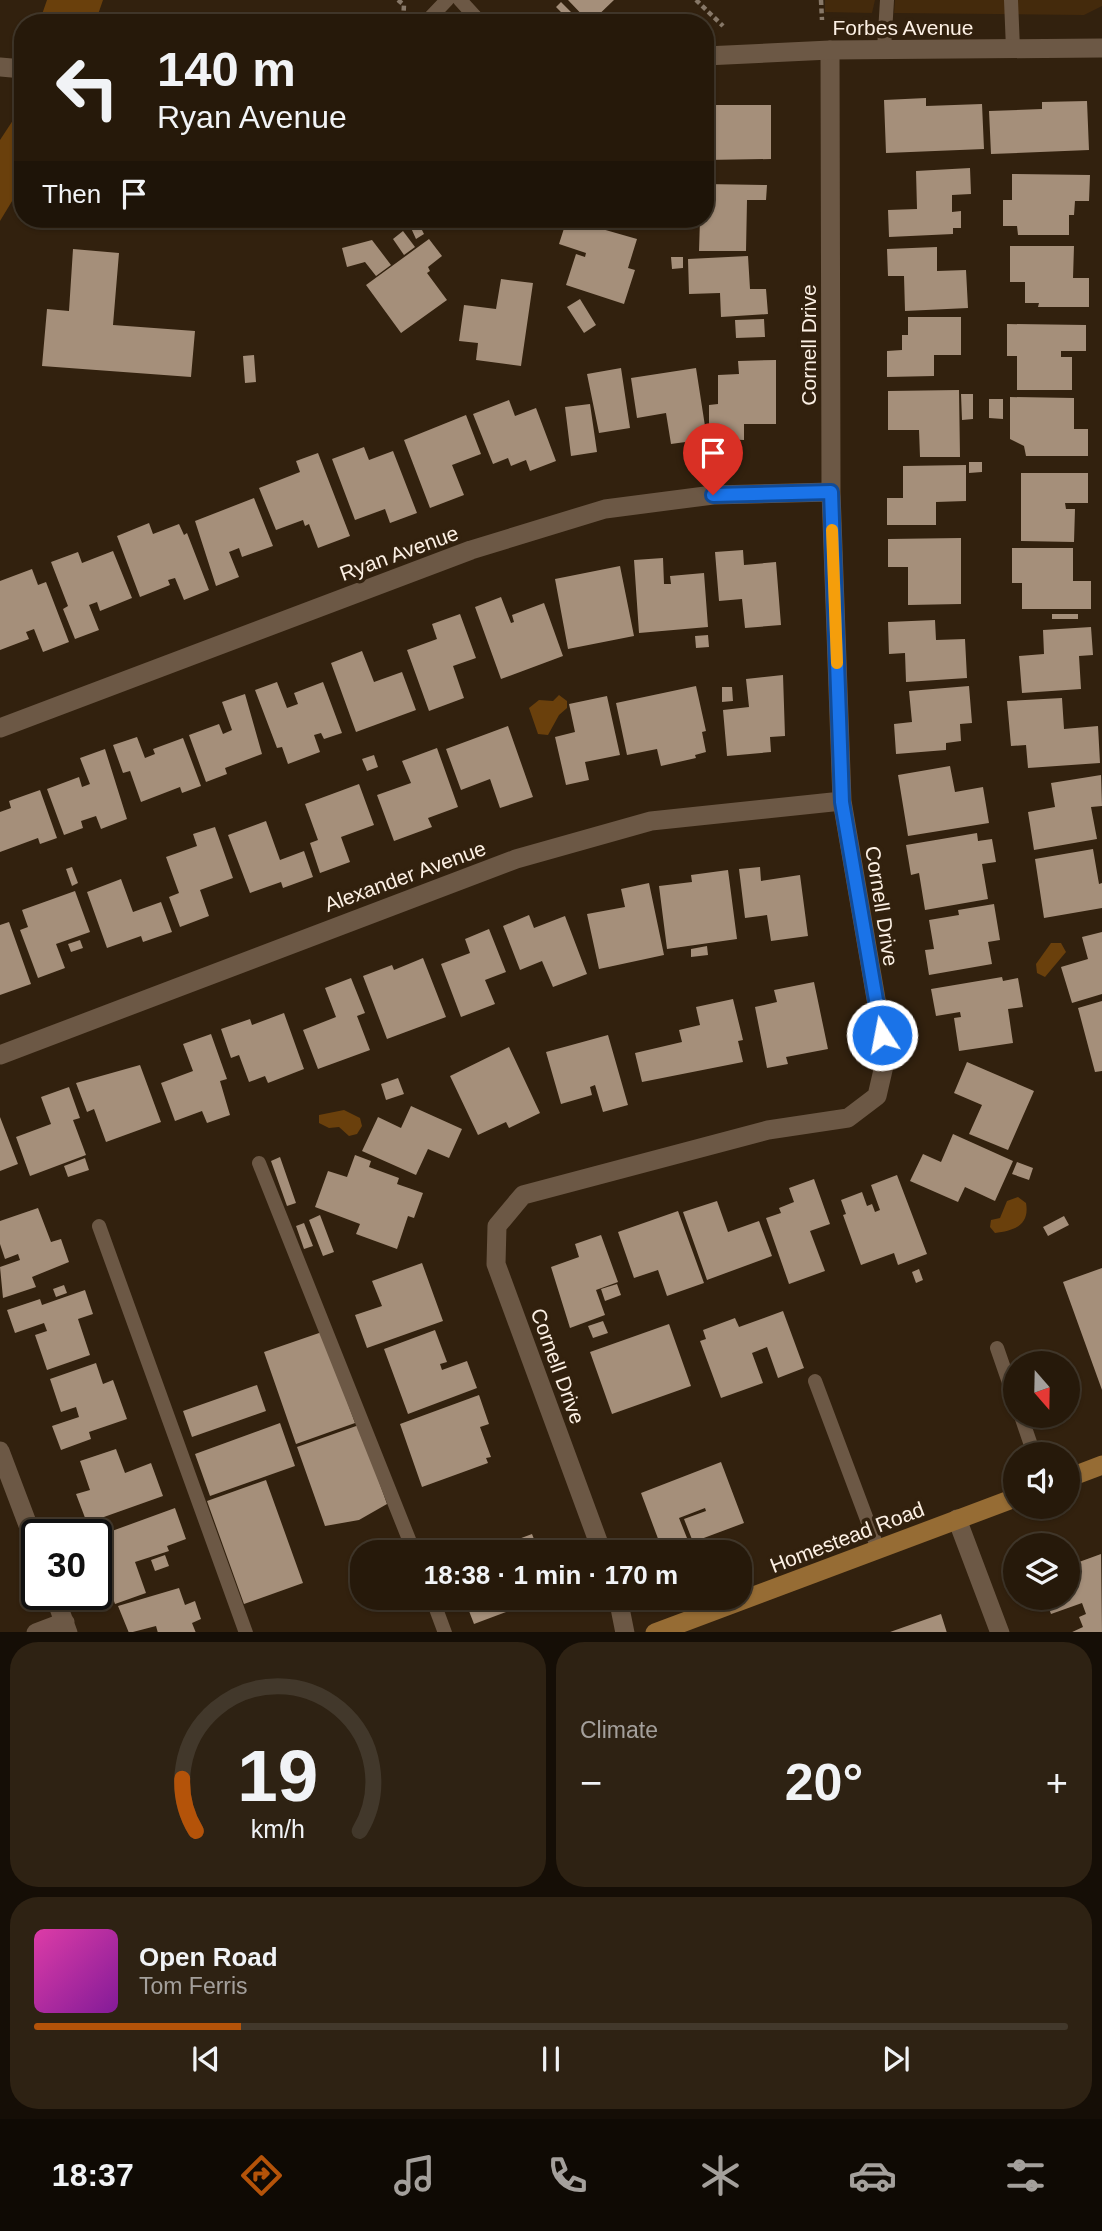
<!DOCTYPE html>
<html lang="en">
<head>
<meta charset="utf-8">
<style>
  :root { --surface:#26190a; --page:#2e2213; --text:#f1f3f6; --muted:#a4a09c; --line:#42382b; --accent:#b45309 }
  body { margin:0; font-family:Arial,sans-serif; background:var(--page); color:var(--text); height:100vh; display:flex; flex-direction:column; font-size:26px; white-space:nowrap }
  * { box-sizing:border-box; margin:0 }
  p { font-size:23px; color:var(--muted) }
  .icon { flex:none; width:38px; height:38px; fill:none; stroke:currentColor; stroke-width:2; stroke-linecap:round; stroke-linejoin:round }
  .map { position:relative; height:1632px; overflow:hidden }
  .side { display:flex; flex-direction:column; gap:10px; padding:10px; background:#150e06; flex:1 }
  .side>* { flex:none }
  .guide { position:absolute; left:14px; top:14px; width:700px; height:214px; border-radius:28px; box-shadow:0 2px 5px #0004,0 0 0 2px var(--line); background:#26190a; color:var(--text); overflow:hidden }
  .needle { width:46px; rotate:160deg }
  .tools { position:absolute; left:1003px; top:1351px; display:grid; gap:14px }
  .tools a { display:grid; place-items:center; width:77px; height:77px; border-radius:50%; background:var(--surface); box-shadow:0 2px 5px #0004,0 0 0 2px var(--line); font-size:35px }
  .speed { position:absolute; left:21px; top:1519px; display:flex; gap:14px; font-size:35px; font-weight:700; text-align:center }
  .speed>* { display:grid; place-content:center; width:91px; height:91px; border-radius:50%; background:var(--surface); box-shadow:0 2px 5px #0004,0 0 0 2px var(--line); line-height:1 }
  .speed .limit { border:4px solid #111; border-radius:10px; background:#fff; color:#111 }
  .pin { position:absolute; display:grid; place-items:center; width:60px; height:60px; color:#fff; margin:-72px -30px; border-radius:50% 50% 50% 0; rotate:-45deg; box-shadow:0 0 7px #0007 }
  .pin .icon { rotate:45deg }
  .me { position:absolute; width:77px; margin:-38px; rotate:349deg; stroke-linejoin:round; filter:drop-shadow(0 0 5px #0008) }
  .turn { display:flex; align-items:center; gap:24px; height:147px; padding:0 28px; font-size:32px }
  .turn .icon { width:91px; height:91px; stroke-width:2.5 }
  .turn b { display:block; font-size:49px; line-height:60px }
  .then { display:flex; align-items:center; height:66px; padding:0 28px; background:#0003; gap:14px; font-size:26px }
  .big { font-size:52px; font-weight:700; line-height:1.1 }
  .side .tile { flex:1; display:flex; flex-direction:column; justify-content:center; gap:10px; min-width:0; padding:0 24px; border-radius:28px; background:var(--page) }
  .side .dial { align-items:center; gap:0 }
  .dial svg { height:182px; overflow:visible; fill:none; stroke:var(--line); stroke-width:7; stroke-linecap:round; text-anchor:middle }
  .dial text { fill:var(--text); stroke:none }
  .song { display:flex; align-items:center; gap:21px }
  .cover { width:84px; height:84px; border-radius:10px; background:linear-gradient(135deg,hsl(320 70% 55%),hsl(290 70% 35%)) }
  .played { height:7px; border-radius:4px; background:linear-gradient(90deg,var(--accent) 20%,var(--line) 20%) }
  .keys { display:flex; justify-content:space-around; direction:ltr }
  .heat { display:flex; justify-content:space-between; align-items:center; font-size:38px; direction:ltr }
  .side .tiles { flex:1; display:grid; gap:10px; grid-template-columns:1fr 1fr }
  .tile:last-child { grid-column:span 2 }
  .trip { position:absolute; left:350px; top:1540px; width:402px; height:70px; border-radius:28px; background:var(--surface); box-shadow:0 2px 5px #0004,0 0 0 2px var(--line); font-weight:700; line-height:70px; text-align:center }
  .tab-bar { display:flex; height:112px; justify-content:space-around; align-items:center; background:#0f0a04; color:var(--muted) }
  .tab-bar .icon { width:49px; height:49px }
  .tab-bar .selected { color:var(--accent) }
  .tab-bar b { font-size:32px; color:var(--text) }
  .map>svg:first-child { display:block }
</style>
</head>
<body>
<div class="map">
<svg width="1102" height="1633" viewBox="0 0 1102 1633">
  <rect width="100%" height="100%" fill="#32210e"/>
  <path fill="#442a0c" d="M825 0H875L872 13 825 12Z
    M895 0H1102V6L1084 15 894 13Z"/>
  <path fill="#6a400c" d="M47 0H103L95 23H39Z
    M23 105V183L0 221V140Z
    M559 695 567 701V708L559 715 548 735 538 734 529 708 539 700 553 701Z
    M1051 943H1061L1066 952 1045 977 1037 973 1036 964Z
    M344 1110 360 1118 362 1126 357 1134 349 1136 339 1127 329 1128 319 1123V1115Z
    M1018 1197 1026 1203C1030 1225 1014 1231 995 1233L990 1227 991 1220 1000 1218 1007 1201Z"/>
  <path fill="#a58f7a" d="M568 0H614L590 23Z
    M561 2 574 15 569 20 556 7Z
    M926 98V106L982 104 984 149 886 153 884 100Z
    M1087 101 1089 150 991 154 989 111 1042 109V102Z
    M715 105H771V159L705 160V119L715 118Z
    M970 168 971 194 952 195V212L961 211V228H953V234L889 237 888 210 917 209 916 171Z
    M1012 174 1090 175 1089 201H1075L1074 215H1069V235H1018L1017 226H1003V200H1012Z
    M705 184 767 185 766 200H747L746 251H699L700 219H705Z
    M277 219H315L314 228 277 226Z
    M567 219 637 239 628 268 635 270 624 304 566 285 576 254 585 257 586 253 559 244Z
    M396 222 397 228 385 230 384 224Z
    M419 224 424 234 416 239 411 228Z
    M403 231 415 247 404 255 393 239Z
    M429 239 442 256 428 267 430 271 427 273 447 300 401 333 366 285Z
    M372 240 391 265 376 276 365 262 347 267 342 248Z
    M1010 246H1074L1073 278H1089V307H1038L1039 303H1025V282H1010Z
    M937 247V271L966 270 968 308 905 311 904 276H888L887 249Z
    M73 249 119 253 113 325 195 331 191 377 42 366 47 309 69 311Z
    M748 256 750 289H766L768 314 721 317 720 293 689 294 688 259Z
    M671 257H683V268L672 269Z
    M501 279 533 283 521 366 476 360 478 343 459 341 464 305 496 309Z
    M580 299 596 325 584 333 567 307Z
    M908 317H961V355H934V376L887 377V351L902 350V335H908Z
    M764 319 765 337 736 338 735 320Z
    M1007 324 1086 325V351H1061V357H1072V390H1017V356H1007Z
    M254 355 256 382 245 383 243 356Z
    M776 360V424H744V440L719 439 718 424 709 425V405L718 404V375L739 374 738 361Z
    M621 368 630 428 599 433 587 374Z
    M696 368 707 439 671 444 666 413 637 418 631 378Z
    M959 390 960 457H920L919 430H888V391Z
    M961 394H973V419L962 420Z
    M1010 397 1074 398V429H1088V456H1026L1024 446 1010 439Z
    M989 399H1003V419L989 418Z
    M509 400 515 416 536 408 556 461 530 471 526 460 511 466 508 458 493 464 473 414Z
    M590 404 597 452 571 456 565 407Z
    M466 415 481 454 452 465 464 495 430 508 404 440Z
    M364 447 369 460 393 451 417 513 390 523 385 509 355 520 332 459Z
    M318 453 350 536 318 548 309 524 305 526 303 520 276 530 259 488 300 472 296 461Z
    M969 462H982V472L969 473Z
    M966 465V501L936 502V525H887V498H903V466Z
    M1021 473H1088V503H1065L1066 509H1075L1074 542 1021 541Z
    M254 498 273 546 242 557 239 548 229 552 239 577 216 586 195 521Z
    M149 523 153 534 179 524 184 535 187 533 209 590 184 600 175 578 168 580 170 585 140 597 117 536Z
    M961 538V604L908 605V567H888V539Z
    M1012 548H1073V581H1091V609H1022V583H1012Z
    M743 550 744 565 776 562 781 625 745 628 742 599 719 601 715 552Z
    M113 551 132 598 100 611 97 602 89 605 99 630 75 639 63 609 68 606 51 562 78 552 82 563Z
    M663 558 664 584H671L670 576 704 573 708 627 639 633 634 560Z
    M620 566 634 636 568 649 555 579Z
    M32 569 38 585 46 582 69 642 43 652 34 629 26 632 29 639 0 650V581Z
    M501 597 511 623 514 622 512 615 544 603 563 656 501 679 475 607Z
    M460 614 476 658 453 666 464 698 429 711 407 650 437 639 432 624Z
    M1052 614H1078V619H1052Z
    M935 620 936 640 965 639 967 678 906 682 905 653 889 654 888 622Z
    M1091 627 1093 655 1079 656 1081 689 1022 693 1019 656 1044 654 1043 630Z
    M708 635 709 647 696 648 695 636Z
    M362 651 374 682 402 672 416 710 356 732 331 663Z
    M783 675 785 736 770 737 771 752 727 756 723 710 749 707 746 679Z
    M277 682 287 708 298 704 294 693 323 682 342 733 324 739 321 733 314 735 320 752 288 764 282 747 277 748 255 690Z
    M696 686 706 731 702 732 706 752 695 755 696 758 661 766 657 749 627 755 616 703Z
    M969 686 972 723 960 724 961 741 946 743V750L896 754 894 724 912 722 909 691Z
    M722 687H732L733 701 722 702Z
    M245 694 262 754 225 768 227 774 206 782 189 735 219 724 223 734 232 730 222 702Z
    M607 696 620 755 585 762 589 780 566 785 555 737 575 732 569 704Z
    M1062 698 1064 729 1098 726 1100 763 1028 768 1026 745 1011 746 1007 701Z
    M508 726 533 797 500 808 490 779 461 790 446 749Z
    M137 737 145 758 155 754 153 749 183 738 201 786 182 793 180 787 141 802 130 771 123 773 113 745Z
    M437 748 458 807 428 818 432 827 394 841 377 795 411 783 402 761Z
    M105 749 127 819 101 829 96 816 81 821 83 828 64 835 47 789 79 777 82 787 90 784 80 758Z
    M374 755 378 767 367 771 362 759Z
    M950 766 955 792 983 787 989 823 908 836 898 775Z
    M1101 775 1102 806 1091 807 1097 839 1034 850 1028 812 1055 807 1051 783Z
    M359 784 374 825 341 837 350 862 320 873 310 843 318 840 305 804Z
    M40 790 57 838 40 844 38 838 0 852V812L11 808 9 801Z
    M266 821 280 860 304 851 313 877 283 888 281 882 250 893 228 835Z
    M215 827 233 878 200 890 209 916 180 927 169 897 179 893 166 857 197 846 193 834Z
    M977 833 978 841 992 839 996 862 982 864 988 899 925 910 919 873 911 875 906 845Z
    M1093 849 1099 884 1102 883V908L1044 918 1035 859Z
    M72 867 78 883 72 886 66 869Z
    M760 867 761 881 800 875 808 936 771 941 767 915 745 918 739 869Z
    M728 870 737 939 667 949 659 886 692 882 691 875Z
    M121 879 133 912 161 902 172 932 143 942 141 936 107 948 87 892Z
    M649 883 664 955 599 969 587 914 625 907 621 889Z
    M75 891 90 932 56 944 65 968 38 978 20 930 28 927 22 910Z
    M994 904 1000 940 988 942 992 964 929 975 925 950 934 949 929 920 959 915 958 910Z
    M529 915 534 928 565 916 587 974 553 987 542 961 520 970 503 926Z
    M9 922 31 984 0 995V925Z
    M489 929 506 972 485 980 495 1004 461 1017 441 964 470 953 465 939Z
    M1102 932V994L1072 1003 1061 967 1088 959 1082 937Z
    M80 940 83 948 71 952 68 944Z
    M707 946 708 955 691 957V949Z
    M423 958 446 1017 387 1039 363 976 392 965 394 970Z
    M1002 977 1003 981 1018 978 1023 1007 1008 1009 1013 1043 959 1051 954 1018 961 1017 960 1012 936 1016 931 989Z
    M351 978 365 1013 357 1016 370 1050 318 1069 303 1030 336 1017 325 988Z
    M814 982 828 1049 786 1057 788 1064 767 1068 755 1007 777 1002 774 990Z
    M733 999 743 1040 738 1041 743 1062 642 1082 635 1053 682 1042 679 1030 700 1025 696 1007Z
    M1102 1001V1071L1095 1072 1078 1008Z
    M284 1013 304 1069 268 1083 265 1076 249 1082 239 1055 231 1058 221 1029 250 1019 252 1025Z
    M211 1034 227 1079 220 1081 230 1115 207 1123 202 1111 175 1121 161 1083 193 1071 183 1044Z
    M608 1035 628 1105 603 1112 595 1085 590 1087 592 1095 561 1104 546 1052Z
    M509 1047 540 1113 509 1128 506 1122 478 1135 450 1076Z
    M967 1062 1034 1091 1008 1150 969 1134 982 1105 954 1093Z
    M140 1065 161 1122 106 1142 94 1109 87 1112 76 1083Z
    M398 1078 404 1094 386 1100 381 1084Z
    M69 1087 80 1118 73 1120 86 1155 30 1176 16 1137 51 1124 41 1097Z
    M411 1106 462 1129 449 1158 428 1149 416 1175 362 1151 378 1117 401 1128Z
    M0 1117 18 1164 0 1171Z
    M953 1134 1013 1161 995 1201 965 1187 958 1202 910 1181 923 1154 941 1162Z
    M355 1155 371 1161 369 1167 399 1178 397 1184 423 1193 414 1218 408 1216 397 1249 356 1234 360 1224 315 1207 328 1171 347 1177Z
    M280 1157 296 1203 287 1206 271 1161Z
    M85 1158 89 1170 68 1177 64 1166Z
    M1017 1162 1033 1168 1029 1180 1012 1174Z
    M897 1175 927 1254 898 1265 894 1253 861 1265 843 1215 846 1214 841 1200 862 1192 867 1206 872 1204 875 1212 880 1210 871 1185Z
    M814 1179 830 1224 810 1231 825 1271 789 1284 766 1218 781 1213 779 1208 794 1202 789 1188Z
    M717 1201 728 1232 759 1221 772 1256 707 1280 683 1212Z
    M38 1208 51 1242 61 1239 69 1262 32 1277 36 1287 3 1298 0 1267 20 1260 18 1254 5 1259 0 1244V1221Z
    M678 1211 704 1283 667 1296 658 1270 634 1278 618 1232Z
    M320 1215 334 1252 323 1256 309 1220Z
    M1064 1216 1069 1225 1048 1236 1043 1227Z
    M304 1223 313 1246 304 1249 296 1226Z
    M601 1235 618 1282 596 1290 605 1315 570 1328 551 1267 579 1257 575 1244Z
    M422 1263 443 1321 367 1348 355 1315 382 1306 372 1281Z
    M1102 1268V1390L1063 1282Z
    M919 1269 923 1280 916 1283 912 1272Z
    M617 1284 621 1295 605 1301 601 1289Z
    M64 1285 67 1293 56 1297 53 1289Z
    M85 1290 93 1314 78 1319 90 1355 47 1370 35 1335 47 1331 44 1323 15 1333 7 1310 40 1299 42 1305Z
    M783 1311 804 1368 778 1378 767 1347 752 1353 763 1383 721 1398 700 1341 706 1339 703 1330 735 1318 739 1327Z
    M603 1321 608 1333 593 1338 588 1326Z
    M669 1324 691 1386 612 1414 590 1352Z
    M435 1330 447 1362 440 1364 442 1370 467 1361 477 1388 408 1414 384 1349Z
    M322 1332 355 1423 296 1444 264 1352Z
    M96 1363 103 1384 113 1380 127 1419 89 1432 91 1439 61 1450 52 1426 79 1417 76 1407 61 1412 50 1379Z
    M257 1385 266 1411 192 1437 183 1411Z
    M479 1395 489 1424 480 1427 491 1457 486 1458 488 1463 422 1487 400 1424Z
    M280 1423 295 1466 210 1496 195 1454Z
    M359 1425 387 1504 359 1520 325 1526 297 1447Z
    M116 1449 125 1473 151 1463 163 1496 87 1523 76 1494 90 1490 80 1461Z
    M721 1462 744 1523 693 1542 684 1519 706 1511 705 1508 679 1518 689 1543 663 1552 641 1493Z
    M266 1480 303 1583 244 1604 207 1501Z
    M175 1508 186 1539 167 1546 169 1551 135 1562 146 1593 115 1604 99 1558 109 1555 101 1535Z
    M532 1534 539 1552H484Z
    M1101 1554 1102 1633H1070L1083 1627 1079 1617 1086 1614 1082 1603 1051 1614 1045 1598H1068V1566Z
    M165 1555 169 1566 155 1571 151 1560Z
    M179 1588 185 1605 195 1601 201 1619 192 1623 196 1633H158L156 1626 129 1633 118 1606Z
    M464 1598H522L525 1605 474 1624Z
    M941 1614 947 1633H890V1632Z"/>
  <g fill="none" stroke-linecap="round" stroke-linejoin="round">
    <path stroke="#877868" stroke-width="4.5" stroke-dasharray="5 3.5" stroke-linecap="butt" d="M398 0 404 5 403 22
      M696 0 723 26
      M821 0 822 20"/>
    <path stroke="#6c5845" stroke-width="14" d="M460 0 481 23
      M1011 0 1013 49
      M425 23 447 0
      M496 23H511
      M884 49 887 0
      M259 1163 414 1552
      M99 1226 246 1633
      M997 1348 1015 1400
      M815 1381 878 1549
      M1021 1416 1034 1454
      M432 1598 445 1633"/>
    <path stroke="#6c5845" stroke-width="19" d="M0 728 471 550 605 509 713 495 831 492
      M0 1055 516 859 651 821 842 801
      M0 1451 37 1549
      M957 1519 1000 1633
      M602 1552 496 1264 497 1226 523 1195 768 1130 848 1118 877 1096 886 1057 842 801 831 492 830 50
      M54 1594 68 1633
      M618 1598 625 1633
      M36 1633 65 1622"/>
    <path stroke="#6c5845" stroke-width="19" d="M705 56 830 50 1102 48
      M0 67 23 69"/>
    <path stroke="#966c34" stroke-width="19" d="M1068 1478 1102 1465
      M655 1633 1015 1498"/>
  </g>
  <g fill="none" stroke-linecap="round" stroke-linejoin="round">
    <defs>
      <path id="route" d="M713 495 831 492 842 802 882 1035"/>
    </defs>
    <use href="#route" stroke="#114b97" stroke-width="18"/>
    <use href="#route" stroke="#1a73e8" stroke-width="12"/>
    <path stroke="#f59e0b" stroke-width="12" d="M832 530 837 663"/>
  </g>
  <g text-anchor="middle" dominant-baseline="central" stroke-width="7" stroke-linejoin="round" paint-order="stroke">
    <g font-size="21" fill="#fcf0e4" stroke="#32210e">
      <text x="903" y="27">Forbes Avenue</text>
      <text transform="translate(808 345) rotate(-90)">Cornell Drive</text>
      <text transform="translate(399 553) rotate(-20)">Ryan Avenue</text>
      <text transform="translate(405 876) rotate(-20)">Alexander Avenue</text>
      <text transform="translate(882 906) rotate(81)">Cornell Drive</text>
      <text transform="translate(558 1366) rotate(70)">Cornell Drive</text>
      <text transform="translate(847 1537) rotate(-21)">Homestead Road</text>
    </g>
  </g>
</svg>
<div class="tools">
<a><svg class="needle" viewBox="-14 -14 28 28"><path d="M0-13l5 13h-10z" fill="#e53935"/><path d="M0 13l5-13h-10z" fill="#a4a09c"/></svg></a>
<a><svg class="icon" aria-label="sound" viewBox="0 0 24 24"><path d="M4 9h4l5-4v14l-5-4H4zM17 9q2 3 0 6"/></svg></a>
<a><svg class="icon" aria-label="layers" viewBox="0 0 24 24"><path d="M12 4l9 5-9 5-9-5zM3 14l9 5 9-5"/></svg></a>
</div>
<div class="speed"><div class="limit">30</div></div>
<div class="pin" style="left:713px;top:495px;background:#d93025"><svg class="icon" aria-label="arrive" viewBox="0 0 24 24"><path d="M6 21V4h12l-3 4 3 4H6"/></svg></div>
<svg class="me" style="left:882px;top:1035px" viewBox="-20 -20 40 40"><circle r="17" fill="#1a73e8" stroke="#fff" stroke-width="3"/><path d="M0-11L8 9 0 5-8 9z" fill="#fff"/></svg>
<div class="trip">18:38 · 1 min · 170 m</div>
<div class="guide">
<div class="turn"><svg class="icon" aria-label="left" viewBox="0 0 24 24"><path d="M17 20v-9H6M10 6l-5 5 5 5"/></svg><div><b>140 m</b>Ryan Avenue</div></div>
<div class="then">Then<svg class="icon" aria-label="arrive" viewBox="0 0 24 24"><path d="M6 21V4h12l-3 4 3 4H6"/></svg></div>
</div>
</div>
<section class="side">
<div class="tiles">
<div class="tile dial"><svg viewBox="0 0 100 80">
<path d="M14 69A42 42 0 1 1 86 69"/>
<path d="M14 69A42 42 0 0 1 8 46" stroke="#b45309"/>
<text x="50" y="56" font-size="32" font-weight="700">19</text>
<text x="50" y="72" font-size="11">km/h</text>
</svg></div>
<div class="tile"><p>Climate</p>
<div class="heat"><a>−</a><b class="big">20°</b><a>+</a></div>
</div>
<div class="tile">
<div class="song"><i class="cover"></i><div><b>Open Road</b><p>Tom Ferris</p></div></div>
<div class="played"></div>
<div class="keys"><svg class="icon" aria-label="previous" viewBox="0 0 24 24"><path d="M18 5L8 12l10 7zM5 5v14"/></svg><svg class="icon" aria-label="pause" viewBox="0 0 24 24"><path d="M8 5v14M16 5v14"/></svg><svg class="icon" aria-label="next" viewBox="0 0 24 24"><path d="M6 5l10 7-10 7zM19 5v14"/></svg></div>
</div>
</div>
</section>
<nav class="tab-bar">
<b>18:37</b>
<svg class="icon selected" aria-label="directions" viewBox="0 0 24 24"><path d="M12 3l9 9-9 9-9-9zM9 14v-3h6M13 9l2 2-2 2"/></svg>
<svg class="icon" aria-label="music" viewBox="0 0 24 24"><path d="M9 18V5l10-2v13"/><circle cx="6" cy="18" r="3"/><circle cx="16" cy="16" r="3"/></svg>
<svg class="icon" aria-label="phone" viewBox="0 0 24 24"><path d="M5 4h4l2 5-3 2q2 4 5 5l2-3 5 2v4C11 20 4 13 5 4z"/></svg>
<svg class="icon" aria-label="climate" viewBox="0 0 24 24"><path d="M12 3v18M4 7l16 10M4 17L20 7"/></svg>
<svg class="icon" aria-label="car" viewBox="0 0 24 24"><path d="M5 17H2v-5l4-1 3-4h7l3 4 3 1v5h-3M9 17h6M6 11h13"/><circle cx="7" cy="17" r="2"/><circle cx="17" cy="17" r="2"/></svg>
<svg class="icon" aria-label="filters" viewBox="0 0 24 24"><path d="M4 7h16M4 17h16"/><circle cx="9" cy="7" r="2"/><circle cx="15" cy="17" r="2"/></svg>
</nav>
</body>
</html>
